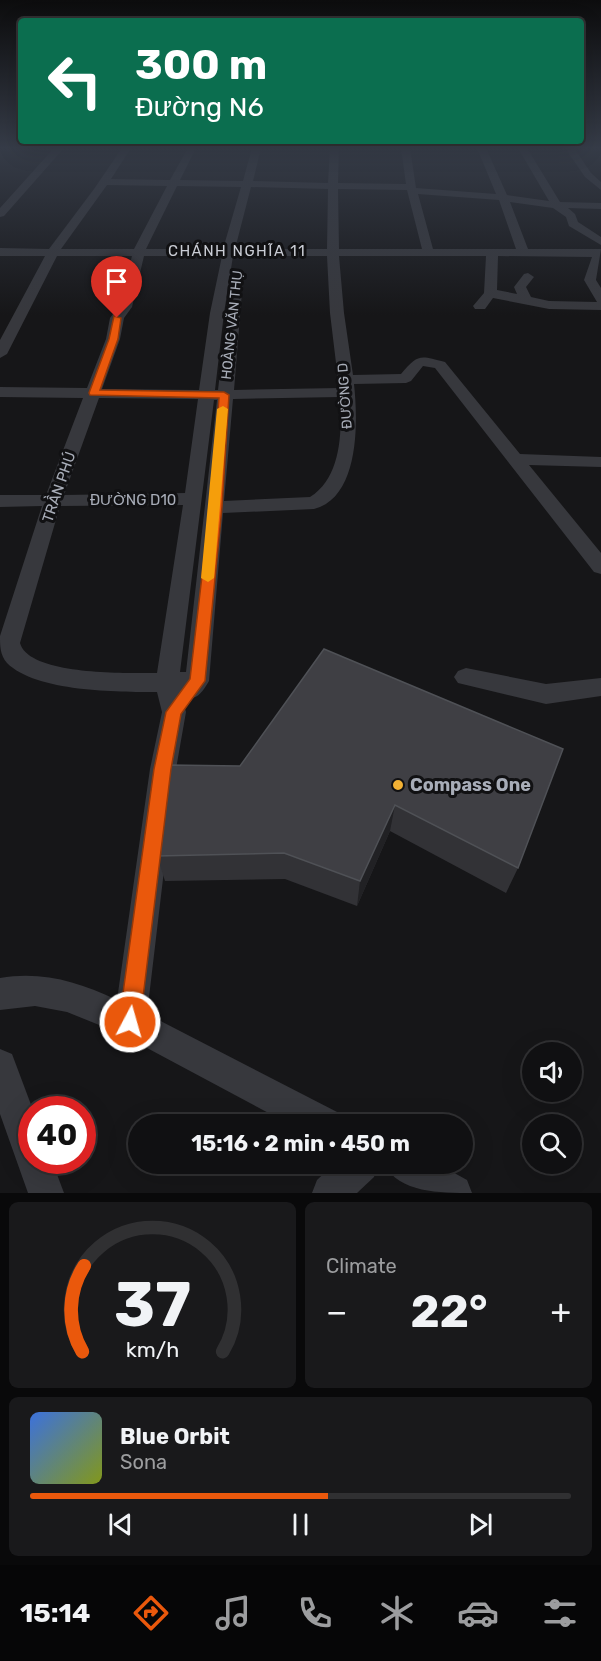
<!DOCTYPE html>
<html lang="en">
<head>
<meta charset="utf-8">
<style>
  :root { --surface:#101012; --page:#19191b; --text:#f1f3f6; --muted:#9c9d9f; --line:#303032; --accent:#ea580c }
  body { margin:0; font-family:Rubik,sans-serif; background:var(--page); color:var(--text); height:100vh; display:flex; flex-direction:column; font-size:22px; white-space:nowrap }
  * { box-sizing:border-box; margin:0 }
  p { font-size:20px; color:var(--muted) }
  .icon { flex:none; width:33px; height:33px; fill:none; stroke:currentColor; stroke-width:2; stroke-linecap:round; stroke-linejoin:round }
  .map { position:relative; height:1193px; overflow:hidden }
  .drawer { display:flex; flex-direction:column; gap:9px; padding:9px; background:#09090a; flex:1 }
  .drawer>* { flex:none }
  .banner { position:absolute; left:18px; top:18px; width:566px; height:126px; border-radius:6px; box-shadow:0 6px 24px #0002,0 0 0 2px var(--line); background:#0b6e4f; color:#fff; overflow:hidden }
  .controls { position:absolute; left:522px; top:1042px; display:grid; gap:12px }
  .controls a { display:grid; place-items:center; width:60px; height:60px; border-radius:50%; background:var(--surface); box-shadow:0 6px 24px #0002,0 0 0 2px var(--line); font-size:30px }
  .speed { position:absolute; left:18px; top:1096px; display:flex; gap:12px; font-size:30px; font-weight:700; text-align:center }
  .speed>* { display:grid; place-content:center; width:78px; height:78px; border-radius:50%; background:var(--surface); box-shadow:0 6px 24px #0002,0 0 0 2px var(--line); line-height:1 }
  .speed .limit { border:9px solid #d22; background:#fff; color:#111 }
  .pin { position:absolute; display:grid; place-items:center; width:51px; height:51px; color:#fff; margin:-62px -26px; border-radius:50% 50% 50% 0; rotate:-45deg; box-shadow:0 0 6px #0007 }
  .pin .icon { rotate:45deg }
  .me { position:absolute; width:66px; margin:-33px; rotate:6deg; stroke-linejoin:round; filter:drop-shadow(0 0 4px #0008) }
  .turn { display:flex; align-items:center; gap:21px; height:126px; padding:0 18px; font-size:27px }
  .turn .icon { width:78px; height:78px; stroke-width:2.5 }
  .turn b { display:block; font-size:42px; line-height:51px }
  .big { font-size:45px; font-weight:700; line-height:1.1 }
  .drawer .card { flex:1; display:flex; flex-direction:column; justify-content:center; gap:9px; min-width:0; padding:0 21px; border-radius:9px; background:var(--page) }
  .drawer .dial { align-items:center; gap:0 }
  .dial svg { height:156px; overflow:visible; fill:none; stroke:var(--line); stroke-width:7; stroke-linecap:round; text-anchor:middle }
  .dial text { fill:var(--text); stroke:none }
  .song { display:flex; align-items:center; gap:18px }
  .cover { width:72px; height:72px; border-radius:9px; background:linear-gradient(135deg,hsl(220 70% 55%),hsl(70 70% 35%)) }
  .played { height:6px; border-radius:3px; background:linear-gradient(90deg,var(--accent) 55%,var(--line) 55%) }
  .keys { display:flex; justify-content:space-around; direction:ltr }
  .heat { display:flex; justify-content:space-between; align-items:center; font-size:33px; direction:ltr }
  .drawer .tiles { flex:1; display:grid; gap:9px; grid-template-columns:1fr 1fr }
  .card:last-child { grid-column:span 2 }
  .trip { position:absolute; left:128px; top:1114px; width:345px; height:60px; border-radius:30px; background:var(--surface); box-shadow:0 6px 24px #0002,0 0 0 2px var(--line); font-weight:700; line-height:60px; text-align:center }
  .dock { display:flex; height:96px; justify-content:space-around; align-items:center; background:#060607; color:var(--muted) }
  .dock .icon { width:42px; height:42px }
  .dock .selected { color:var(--accent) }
  .dock b { font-size:27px; color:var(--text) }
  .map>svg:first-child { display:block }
</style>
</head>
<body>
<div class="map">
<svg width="601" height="1193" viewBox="0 0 601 1193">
  <rect width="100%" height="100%" fill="#161618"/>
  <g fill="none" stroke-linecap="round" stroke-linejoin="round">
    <path fill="#37383d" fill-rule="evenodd" d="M54 148H64L4 216 0 217V208Z
      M122 148H131L111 179 170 180 188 148H196L180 180 243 181 252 148H261L253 181 328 183 330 148H339L338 183 406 184 401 148H410L416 188 496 194 477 148H486L507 195 549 201 518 148H527L560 202 601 203V209L568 208 575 214 578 222 601 237V245L569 226 566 217 553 208 510 202 528 249H601L596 280 601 288V310L549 309 493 298 485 309H475L473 306 484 293 486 256H339L344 313 353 375 401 374C418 354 419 355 445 362L520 454 601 457V467L529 465 601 553V574L594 572 435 368 423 366 411 381 406 383 354 384C358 421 360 497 314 509L223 513 209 681C202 693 196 702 182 697L186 712 176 769 147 1014 339 1113 345 1125H291L119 1033 67 1012 35 1006 0 1010V978C43 971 78 982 117 1000L150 769 162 712 157 692C118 692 36 692 7 663 0 655 0 646 0 636L42 506 0 507V495H46L83 398 0 397V387L87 388 106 339 110 318 118 307 132 256H57L7 354 0 358V340L45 256H0V248L49 249 94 189ZM107 185 167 186 134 249H61ZM177 186 241 187 223 249H146ZM251 187 328 189 327 249H235ZM338 189 407 190 422 249H339ZM418 194 499 200 516 249H433ZM144 256H222L210 313 199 390 102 389 120 339 124 318 132 307ZM233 256H327L330 313 339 388 234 390 243 279 237 275 231 279 218 390H215L224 313ZM498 256 592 257 584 280 597 302 549 301 531 297 526 287 534 277 528 273 524 274 514 287 517 294 497 290ZM340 397C342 430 342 477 310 497L224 501 233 399ZM99 398 198 399 185 493 64 495ZM214 400H217L186 672H180ZM183 505 157 673C129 673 29 676 20 643L60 506Z
      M565 148H574L591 173 601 182V190L585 177Z
      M466 668 546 684 601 678V696L546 704 458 683 454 677 458 671Z
      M0 1049 12 1054 33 1110H32V1161H52L64 1193H28L0 1114Z
      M334 1164H379L374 1177 357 1193H312L317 1180Z
      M384 1164H438L467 1180 472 1193C440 1193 399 1193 384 1164Z"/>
  </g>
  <path fill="#323236" d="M324 649 518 868 506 893 390 831 357 906 285 879 165 881 157 856 240 766Z"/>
  <path fill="#212124" d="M395 805 390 831 357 906 360 881Z"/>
  <path fill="#3f3f44" stroke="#4f5156" stroke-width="1.5" d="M324 649 563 749 518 868 395 805 360 881 284 853 157 856 169 765 240 766Z"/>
  <linearGradient id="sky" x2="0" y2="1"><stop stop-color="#0c0c0d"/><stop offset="0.47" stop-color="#363c48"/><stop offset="1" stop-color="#363c48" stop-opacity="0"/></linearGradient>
  <rect width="601" height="315" fill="url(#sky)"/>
  <path fill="#ea580c" stroke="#983908" stroke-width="1.5" d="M114 316 121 318 118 339 100 390 224 392 229 395 222 507 205 681 181 714 171 769 140 1022 137 1030 130 1033 122 1030 119 1022 154 769 166 712 190 679 210 507 219 398 90 395 89 393 109 339Z"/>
  <path fill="#f59e0b" d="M223 406 228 409 214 578 208 582 201 578 217 409Z"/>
  <circle fill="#f2b134" stroke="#111113" stroke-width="2" cx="398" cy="785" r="6"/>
  <g text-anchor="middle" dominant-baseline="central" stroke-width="6" stroke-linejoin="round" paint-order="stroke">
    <g font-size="14" fill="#a8adb8" stroke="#111113">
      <text transform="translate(232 325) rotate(-84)">HOÀNG VĂN THỤ</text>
      <text transform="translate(345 396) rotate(-94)">ĐƯỜNG D</text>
    </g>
    <g font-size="15" letter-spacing="1.5" fill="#c9ccd4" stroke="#111113">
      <text x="237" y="251">CHÁNH NGHĨA 11</text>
    </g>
    <g font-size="15" fill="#a8adb8" stroke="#111113">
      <text transform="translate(59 487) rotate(-71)">TRẦN PHÚ</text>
      <text x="133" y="500">ĐƯỜNG D10</text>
    </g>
    <g font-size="18" font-weight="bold" fill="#a8adb8" stroke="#111113" text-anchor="start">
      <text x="410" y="785">Compass One</text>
    </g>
  </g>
</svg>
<div class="controls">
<a><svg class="icon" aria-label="sound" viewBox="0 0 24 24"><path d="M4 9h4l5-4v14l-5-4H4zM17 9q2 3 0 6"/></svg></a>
<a><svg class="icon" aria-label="search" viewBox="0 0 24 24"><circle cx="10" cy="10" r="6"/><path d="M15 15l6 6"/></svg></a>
</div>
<div class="speed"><div class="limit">40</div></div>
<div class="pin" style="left:117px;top:318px;background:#d93025"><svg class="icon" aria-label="arrive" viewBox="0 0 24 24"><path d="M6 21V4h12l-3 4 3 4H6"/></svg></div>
<svg class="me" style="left:130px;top:1022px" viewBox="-20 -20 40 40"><circle r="17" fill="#ea580c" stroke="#fff" stroke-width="3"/><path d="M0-11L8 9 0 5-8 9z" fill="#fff"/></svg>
<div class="trip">15:16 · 2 min · 450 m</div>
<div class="banner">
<div class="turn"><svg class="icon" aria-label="left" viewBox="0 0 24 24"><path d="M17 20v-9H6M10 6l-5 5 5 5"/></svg><div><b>300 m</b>Đường N6</div></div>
</div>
</div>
<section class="drawer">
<div class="tiles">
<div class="card dial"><svg viewBox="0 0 100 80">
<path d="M14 69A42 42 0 1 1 86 69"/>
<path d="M14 69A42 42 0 0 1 15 25" stroke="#ea580c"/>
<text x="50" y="56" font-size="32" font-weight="700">37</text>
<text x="50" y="72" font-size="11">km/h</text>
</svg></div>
<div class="card"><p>Climate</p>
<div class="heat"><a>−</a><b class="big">22°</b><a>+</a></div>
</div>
<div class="card">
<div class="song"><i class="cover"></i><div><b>Blue Orbit</b><p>Sona</p></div></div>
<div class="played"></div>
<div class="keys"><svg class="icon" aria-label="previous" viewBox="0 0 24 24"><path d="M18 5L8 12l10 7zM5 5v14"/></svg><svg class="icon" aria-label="pause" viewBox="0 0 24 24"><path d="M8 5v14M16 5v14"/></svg><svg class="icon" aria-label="next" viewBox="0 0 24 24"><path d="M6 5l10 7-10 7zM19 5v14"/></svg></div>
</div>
</div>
</section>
<nav class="dock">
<b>15:14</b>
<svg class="icon selected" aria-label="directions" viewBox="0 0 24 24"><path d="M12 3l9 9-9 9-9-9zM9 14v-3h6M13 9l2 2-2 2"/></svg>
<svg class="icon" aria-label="music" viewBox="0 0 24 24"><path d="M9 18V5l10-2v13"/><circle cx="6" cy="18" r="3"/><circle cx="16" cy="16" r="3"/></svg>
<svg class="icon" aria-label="phone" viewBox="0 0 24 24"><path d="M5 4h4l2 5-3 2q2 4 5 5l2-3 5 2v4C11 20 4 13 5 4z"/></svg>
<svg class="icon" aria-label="climate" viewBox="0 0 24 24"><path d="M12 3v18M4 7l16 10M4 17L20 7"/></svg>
<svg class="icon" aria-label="car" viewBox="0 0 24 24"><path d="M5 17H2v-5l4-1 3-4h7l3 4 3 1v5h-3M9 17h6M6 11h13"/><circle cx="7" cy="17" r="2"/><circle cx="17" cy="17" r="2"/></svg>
<svg class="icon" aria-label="filters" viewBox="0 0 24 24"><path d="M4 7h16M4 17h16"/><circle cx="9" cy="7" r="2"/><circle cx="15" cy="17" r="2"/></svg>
</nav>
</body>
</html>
